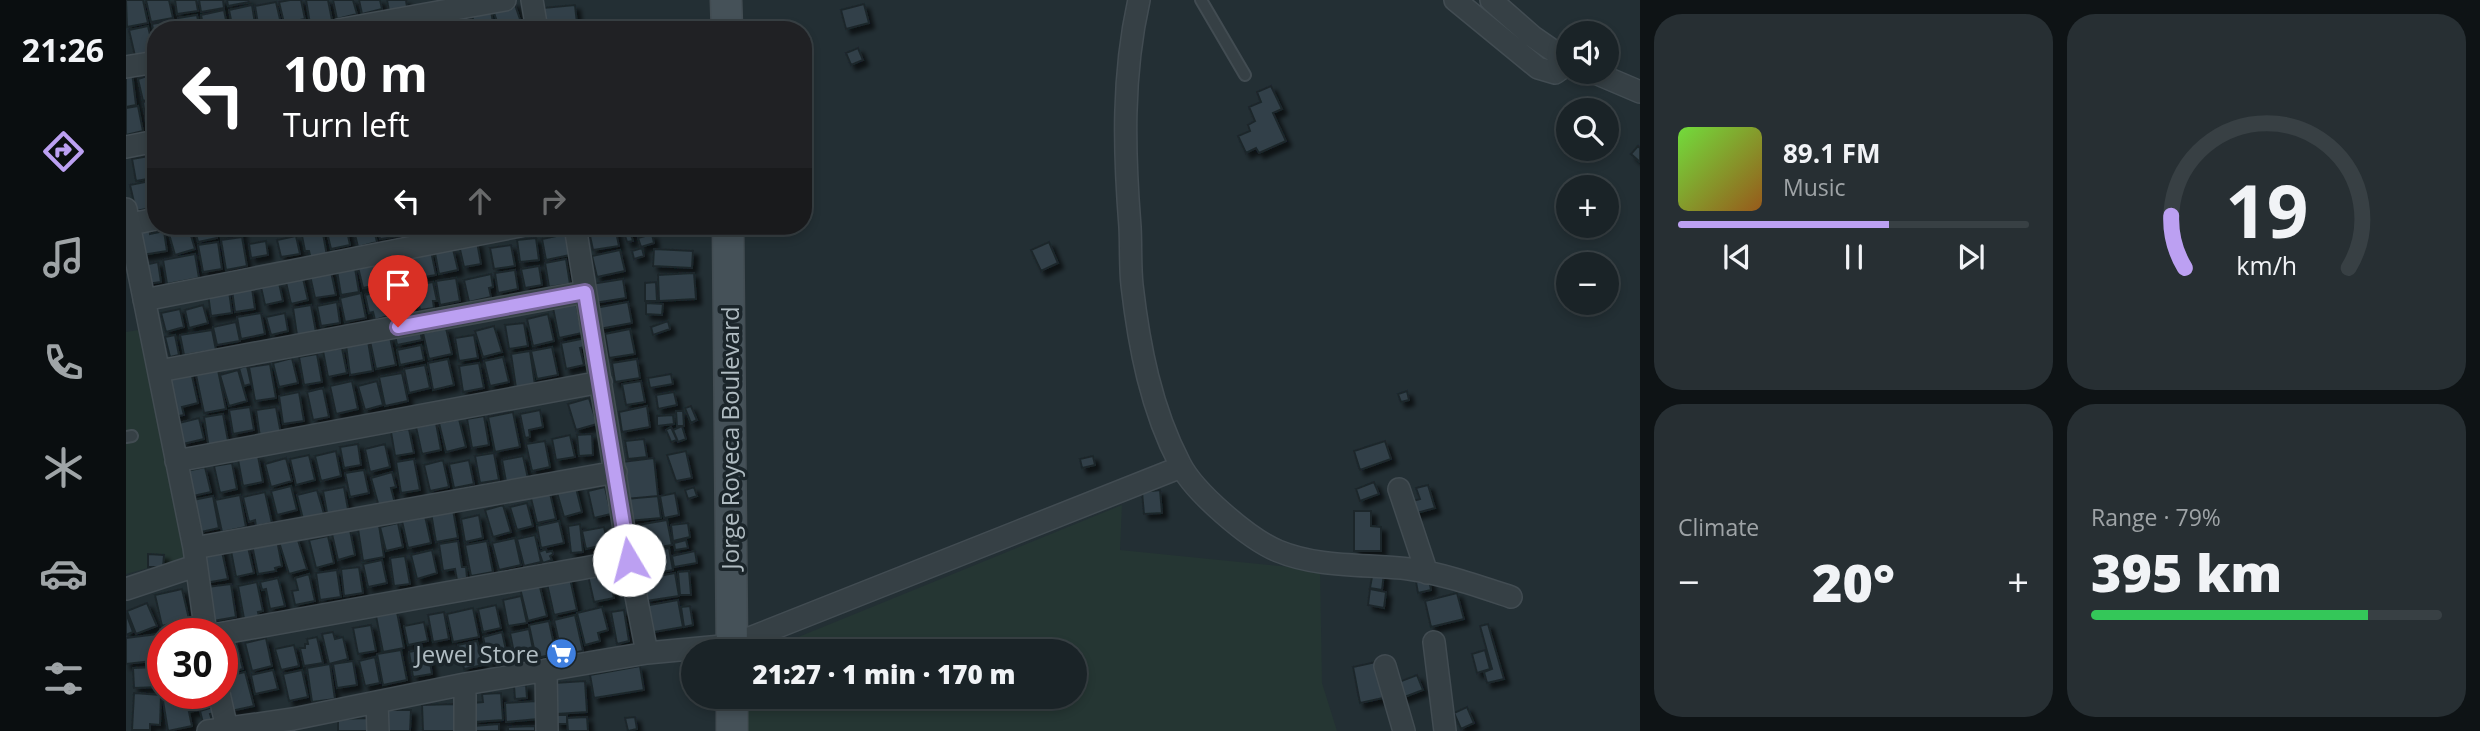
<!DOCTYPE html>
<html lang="en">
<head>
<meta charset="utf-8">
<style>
  :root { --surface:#1a2327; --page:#272f33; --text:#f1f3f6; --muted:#9fa4a7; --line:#384044; --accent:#bca0f2 }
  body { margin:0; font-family:"Open Sans",sans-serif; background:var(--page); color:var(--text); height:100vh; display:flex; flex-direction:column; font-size:26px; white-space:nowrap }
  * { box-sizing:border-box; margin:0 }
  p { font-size:23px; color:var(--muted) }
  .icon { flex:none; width:38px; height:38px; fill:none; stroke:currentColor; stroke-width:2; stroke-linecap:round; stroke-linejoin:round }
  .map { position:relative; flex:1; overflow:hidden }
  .side { display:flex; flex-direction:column; gap:14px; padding:14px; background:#0e1315; width:840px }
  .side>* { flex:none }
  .banner { position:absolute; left:21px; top:21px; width:665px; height:214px; border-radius:28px; box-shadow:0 4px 10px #0003,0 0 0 2px var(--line); background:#202124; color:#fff; overflow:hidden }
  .tools { position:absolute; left:1430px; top:21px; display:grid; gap:14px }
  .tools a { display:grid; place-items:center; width:63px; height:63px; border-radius:50%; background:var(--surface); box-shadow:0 4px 10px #0003,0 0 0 2px var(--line); font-size:35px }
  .speed { position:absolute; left:21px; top:618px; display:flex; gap:14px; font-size:35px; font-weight:700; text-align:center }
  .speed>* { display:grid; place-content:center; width:91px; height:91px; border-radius:50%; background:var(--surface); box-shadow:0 4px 10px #0003,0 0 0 2px var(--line); line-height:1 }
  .speed .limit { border:10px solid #d22; background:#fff; color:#111 }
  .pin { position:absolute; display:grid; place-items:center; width:60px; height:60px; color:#fff; margin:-72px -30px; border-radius:50% 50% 50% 0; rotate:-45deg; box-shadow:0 0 7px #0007 }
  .pin .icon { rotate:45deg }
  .me { position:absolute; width:77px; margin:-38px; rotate:352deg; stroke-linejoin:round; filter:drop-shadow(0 0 5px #0008) }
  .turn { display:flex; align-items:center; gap:24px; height:147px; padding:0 21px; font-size:32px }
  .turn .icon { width:91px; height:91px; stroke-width:2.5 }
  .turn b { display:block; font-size:49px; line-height:60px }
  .lanes { display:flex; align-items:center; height:66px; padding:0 21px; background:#0003; justify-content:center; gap:35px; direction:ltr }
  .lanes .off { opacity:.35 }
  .big { font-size:52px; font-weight:800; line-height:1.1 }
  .side .card { flex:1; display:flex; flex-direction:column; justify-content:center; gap:10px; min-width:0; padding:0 24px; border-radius:28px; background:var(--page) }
  .side .dial { align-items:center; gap:0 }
  .dial svg { height:182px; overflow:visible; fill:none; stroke:var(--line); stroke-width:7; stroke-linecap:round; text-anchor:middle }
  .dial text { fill:var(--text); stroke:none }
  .song { display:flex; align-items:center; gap:21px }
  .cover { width:84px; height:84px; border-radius:10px; background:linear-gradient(135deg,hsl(100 70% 55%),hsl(30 70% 35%)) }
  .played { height:7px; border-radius:4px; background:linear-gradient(90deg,var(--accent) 60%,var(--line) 60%) }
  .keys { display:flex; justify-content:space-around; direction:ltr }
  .heat { display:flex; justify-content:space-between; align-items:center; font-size:38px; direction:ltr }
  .charge { height:10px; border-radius:5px; background:linear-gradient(90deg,#34c759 79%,var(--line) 0) }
  .side .tiles { flex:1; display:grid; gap:14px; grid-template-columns:repeat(2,1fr) }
  .trip { position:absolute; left:555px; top:639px; width:406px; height:70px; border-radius:35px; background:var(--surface); box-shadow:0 4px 10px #0003,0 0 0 2px var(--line); font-weight:800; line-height:70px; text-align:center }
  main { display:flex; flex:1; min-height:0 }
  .menu { display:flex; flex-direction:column; width:126px; justify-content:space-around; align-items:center; background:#0a0e10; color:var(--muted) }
  .menu .icon { width:49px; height:49px }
  .menu .current { color:var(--accent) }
  .menu b { font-size:32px; color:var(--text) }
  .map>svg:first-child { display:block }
</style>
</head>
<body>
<main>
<nav class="menu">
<b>21:26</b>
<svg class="icon current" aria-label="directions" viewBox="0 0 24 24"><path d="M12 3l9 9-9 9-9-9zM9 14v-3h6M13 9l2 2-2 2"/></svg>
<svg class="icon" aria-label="music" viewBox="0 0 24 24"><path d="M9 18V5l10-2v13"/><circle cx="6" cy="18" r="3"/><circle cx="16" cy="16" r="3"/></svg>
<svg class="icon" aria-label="phone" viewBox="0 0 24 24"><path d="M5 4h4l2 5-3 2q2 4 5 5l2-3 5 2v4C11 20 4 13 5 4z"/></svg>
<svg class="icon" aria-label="climate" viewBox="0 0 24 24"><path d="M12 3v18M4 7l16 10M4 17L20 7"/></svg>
<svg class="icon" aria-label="car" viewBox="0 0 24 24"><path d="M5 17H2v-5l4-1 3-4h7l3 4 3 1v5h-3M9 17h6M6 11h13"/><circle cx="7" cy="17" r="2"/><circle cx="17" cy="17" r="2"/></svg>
<svg class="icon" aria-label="filters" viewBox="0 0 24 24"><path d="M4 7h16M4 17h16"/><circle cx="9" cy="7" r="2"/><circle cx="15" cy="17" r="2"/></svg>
</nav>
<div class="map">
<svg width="1514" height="731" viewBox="0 0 1514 731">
  <defs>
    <filter id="shadow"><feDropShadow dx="5" dy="5" stdDeviation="2" flood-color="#0009"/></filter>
  </defs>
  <rect width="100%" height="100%" fill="#232f34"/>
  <path fill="#253633" d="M19 329 59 558 0 574V332Z
    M996 505 994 550 1194 570 1196 683 1211 731H616V697L948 696V651H638Z"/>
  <path fill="#324148" stroke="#1d272c" stroke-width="2" filter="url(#shadow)" d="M0 0H17L22 23 1 27Z
    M20 0H43L47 18 25 22Z
    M49 0H70L72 11 51 14Z
    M73 0H97L98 8 75 12Z
    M101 0H122L123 2 102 6Z
    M164 0H175L179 19 158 23 153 2Z
    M180 0H202L206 20 184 24Z
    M207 0H227L231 14 211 19Z
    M233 0H254L256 9 236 14Z
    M261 0H280L281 7 263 11Z
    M150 2 156 28 133 30 129 6Z
    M388 2 396 25 383 30H374L367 10Z
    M738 4 743 23 720 29 715 10Z
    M126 5 130 30H107L103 10Z
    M449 5 451 24 419 28 417 8Z
    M98 10 102 30H78L75 15Z
    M365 10 368 30H349L346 14Z
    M339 14 342 30H320L318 18Z
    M71 15 74 30H54L52 18Z
    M48 20 50 30H30V45L26 24Z
    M311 23 312 30H292L291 27Z
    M22 26 28 52 9 56 3 30Z
    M732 48 737 60 725 65 720 53Z
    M30 70V98L17 101 12 79 18 77 17 71Z
    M6 72 10 105 0 107V73Z
    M1145 86 1156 109 1147 113 1160 141 1133 153 1130 148 1120 153 1112 136 1124 131 1122 125 1129 121 1123 107 1135 102 1131 92Z
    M30 100V127L21 129 17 102Z
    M12 106 17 131 0 135V108Z
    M1512 146 1514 148V162L1505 154Z
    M23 156 27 178 10 181 6 159Z
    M29 180 30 207 10 211 4 185Z
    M23 225 24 234 38 231 41 251 16 255 11 227Z
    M68 226H89L91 238 72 242Z
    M93 226H114L116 234 95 238Z
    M212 226H220L224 245 205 249 200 228Z
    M227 226H247L251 242 232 247Z
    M251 226H274L275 236 254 239Z
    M281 226H301L302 229 290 232 291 240 284 241Z
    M496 226H515L516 230 505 234 507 241 501 242Z
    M489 227 493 246 467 250 463 231Z
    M196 228 201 256 185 259 183 251H179L175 231Z
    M63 229 69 249 49 255 43 234Z
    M440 234 444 255 420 260 416 239Z
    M526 234 528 243 515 247 512 238Z
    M170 236 174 254 155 257 151 240Z
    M116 237 121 266 100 270 95 240Z
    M410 238 413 260 394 262 391 240Z
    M140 241 142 255 125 258 123 244Z
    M92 242 96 269 77 272 72 245Z
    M351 242 355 264 338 267 333 245Z
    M923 242 932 263 915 271 905 250Z
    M385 245 389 266 368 269 364 248Z
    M516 248 518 256 508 259 506 251Z
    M327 249 332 270 313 274 309 253Z
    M528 249 567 251 566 268 527 266Z
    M494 250 499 271 471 277 466 256Z
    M305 251 310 275 287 279 282 255Z
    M69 254 73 278 41 284 37 260Z
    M279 255 283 279 263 282 258 259Z
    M250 258 256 284 237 288 231 263Z
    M440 259 444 284 423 287 419 263Z
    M32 262 35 282 21 284 18 265Z
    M413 266 416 285 399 288 395 269Z
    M204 267 210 295 189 298 183 271Z
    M229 268 233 292 215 295 211 271Z
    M389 270 392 289 372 293 369 273Z
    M568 273 570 299 533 301 532 275Z
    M176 274 182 300 165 304 159 278Z
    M365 274 367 287 363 288 365 297 343 302 338 280Z
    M330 278 334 301 314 305 310 281Z
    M497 279 500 298 468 303 465 284Z
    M307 282 311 301H307L308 308 294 310 289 285Z
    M530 282 531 301H519V283Z
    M153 283 157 301 139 305 135 287Z
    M126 288 129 309 109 312 106 290Z
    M284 288 289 313 274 316 272 308 267 309 263 292Z
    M259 290 265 315 249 320 247 312 243 313 239 295Z
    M103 291 106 313 85 316 82 294Z
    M235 293 240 318 219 322 214 298Z
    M211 302 214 323 195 326 191 306Z
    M502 302 506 323 473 329 469 308Z
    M450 303 456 333 433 338 427 308Z
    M520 303 537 304 536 315 520 314Z
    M77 305 82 323 63 328 59 310Z
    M185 305 190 332 171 335 167 308Z
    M54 309 58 327 40 332 35 313Z
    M135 313 139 334 115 339 111 317Z
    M159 313 162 331 145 335 140 317Z
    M422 314 428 341 407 346 401 319Z
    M542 321 544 329 527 335 525 327Z
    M110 322 114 341 91 345 87 327Z
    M398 323 402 346 383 349 379 325Z
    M293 325 296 340 271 345 268 330Z
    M368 326 376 352 357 357 349 331Z
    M320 328 326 354 303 359 297 333Z
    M504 329 509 354 483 358 479 334Z
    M86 330 90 350 58 355 54 335Z
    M49 335 53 355 44 357 39 337Z
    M348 335 352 358 333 361 329 338Z
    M264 337 270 365 250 369 244 341Z
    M460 338 462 346 454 348 458 365 440 369 435 343Z
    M242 341 247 371 224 375 220 345Z
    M295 345 298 360 274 365 271 350Z
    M426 347 432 375 411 379 405 351Z
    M216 348 221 373 202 377 197 351Z
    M404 351 409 385 390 388 385 354Z
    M191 354 196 382 178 385 173 357Z
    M377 357 383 382 364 386 358 361Z
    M166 358 172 383 153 387 147 363Z
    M322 359 328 385 307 390 302 363Z
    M511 359 514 378 489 382 486 363Z
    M353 363 358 388 337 392 333 366Z
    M144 364 150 398 129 401 123 367Z
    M299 365 304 388 283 393 278 369Z
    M121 366 125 384 118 386 113 368Z
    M64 367 72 403 56 407 58 415 47 417 39 379Z
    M92 370 100 409 78 413 70 375Z
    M112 370 121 401 103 406 94 375Z
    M276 373 282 401 259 406 253 377Z
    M545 374 547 384 524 388 522 378Z
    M226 381 232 409 210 414 204 386Z
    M251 381 257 405 239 410 232 386Z
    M515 381 519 402 500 405 496 384Z
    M197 388 203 417 187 420 181 392Z
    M1281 391 1283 400 1275 402 1272 394Z
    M173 392 178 421 157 424 153 396Z
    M548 392 551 405 532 409 530 395Z
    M463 398 471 424 450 430 442 404Z
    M521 406 524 427 496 432 493 412Z
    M565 406 571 420 565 423 559 408Z
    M124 407 128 430 107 434 103 410Z
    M150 407 155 434 134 437 130 410Z
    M414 410 417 427 403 430 404 437 399 438 394 414Z
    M550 411H557L558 426H551Z
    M387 412 394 447 369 452 362 417Z
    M97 414 103 446 83 449 78 417Z
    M547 415 548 424 531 426V416Z
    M358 416 363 445 346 448 341 419Z
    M73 418 78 439 57 444 53 423Z
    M333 419 340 447 320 452 313 423Z
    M310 423 315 450 296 454 290 427Z
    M556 426 560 439 552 442 547 430Z
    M545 427 551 440 545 442 540 430Z
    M283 429 288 453 269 456 265 432Z
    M466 434 467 455 453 456 451 435Z
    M444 435 449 457 430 460 426 439Z
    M518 439 521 457 502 459 499 441Z
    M419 441 424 467 406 471 400 444Z
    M1259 441 1265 459 1234 470 1228 451Z
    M232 444 235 465 218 468 214 447Z
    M259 444 264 467 244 472 239 449Z
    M210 451 215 476 195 481 189 456Z
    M560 451 566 478 550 481 541 455Z
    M368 453 373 480 354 483 349 456Z
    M183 455 189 480 170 485 164 459Z
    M132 456 137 482 117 486 112 460Z
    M397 456 403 483 381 487 376 460Z
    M967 456 969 465 956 468 954 459Z
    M160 458 166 481 145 487 139 464Z
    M528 458 532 496 500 499 496 462Z
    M288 459 294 490 275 493 270 462Z
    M317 460 323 487 304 491 298 465Z
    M343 460 348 484 328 488 323 464Z
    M106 463 111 489 94 493 88 466Z
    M79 467 85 492 67 496 61 471Z
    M238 470 243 493 224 497 219 473Z
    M266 472 270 487 265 488 269 503 253 507 245 478Z
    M1248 482 1253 494 1234 501 1230 489Z
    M449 484 456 512 438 517 430 489Z
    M1302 485 1309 508 1287 514 1283 502 1294 499 1290 488Z
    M165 486 171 510 151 515 145 491Z
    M218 487 223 515 202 518 197 491Z
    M479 487 485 514 468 518 462 491Z
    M568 487 571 496 562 499 559 490Z
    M423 489 430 519 411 523 404 494Z
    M191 490 199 517 178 523 171 495Z
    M1034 490 1036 513 1018 514 1016 492Z
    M139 492 146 523 130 526 129 520 123 522 117 497Z
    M549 493 553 515 538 518 534 496Z
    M114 495 120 527 96 532 89 500Z
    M87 496 93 528 75 532 62 501Z
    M532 496 535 518 502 521 500 499Z
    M401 503 407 526 391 530 384 507Z
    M326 504 332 538 310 542 304 507Z
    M377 505 385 532 367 537 359 510Z
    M1228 511H1245V526L1255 527V551H1228Z
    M353 515 357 538 339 542 335 519Z
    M299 516 305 543 282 548 276 521Z
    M541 520 546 545 504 552 500 527Z
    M433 521 438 543 415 548 411 526Z
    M272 523 277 547 260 551 254 527Z
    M562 523 564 537 547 541 545 525Z
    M454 524 457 552 445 553 442 526Z
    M253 525 258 557 237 561 232 529Z
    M478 527 482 544 460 549 456 531Z
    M224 530 229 555 212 560 206 534Z
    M409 535 415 562 398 566 391 539Z
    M202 536 208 563 190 568 183 540Z
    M171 537 181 569 163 574 153 542Z
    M389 538 395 565 373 570 366 543Z
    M151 540 156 566 149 568 150 571 132 574 126 545Z
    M560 540 562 548 549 550 548 543Z
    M332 541 336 567H340L341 578 331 580 329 569 317 571 313 544Z
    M361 541 367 572 345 576 339 545Z
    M95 547 102 579 79 583 73 551Z
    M122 547 128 573 110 577 105 551Z
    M543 548 547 570 509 577 505 555Z
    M420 549 421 552 426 551 427 554 424 556 426 560 417 563 413 552Z
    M306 550 311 573 291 579 285 555Z
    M569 551 571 563 548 567 546 556Z
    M22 554 38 555 37 567H22Z
    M279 556 284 584 268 586 264 558Z
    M256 560 261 583 242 587 237 564Z
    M481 566 488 598 468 602 461 571Z
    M233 567 237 593 218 596 215 569Z
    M211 570 215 597 194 600 190 573Z
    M563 571 565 595H554L552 572Z
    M1247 571 1258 573 1256 590 1244 588Z
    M549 573 553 596 520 601 516 579Z
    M183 574 189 601 169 605 166 591 172 590 169 578Z
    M443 574 451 610 428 615 420 579Z
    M152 578 159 606 144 609 140 589 136 590 134 582Z
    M1303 579 1305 590 1292 593 1290 582Z
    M131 582 137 611 132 612 134 621 119 624 112 586Z
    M413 583 421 616 402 621 394 588Z
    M105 584 110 617 87 621 81 587Z
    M56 589 63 619 36 626 29 595Z
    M1244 589 1260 592 1258 608 1242 605Z
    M1331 593 1338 619 1305 627 1299 601Z
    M395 596 401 623 382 626 377 600Z
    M552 600 557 627 522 633 518 606Z
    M21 603 31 626 10 634 1 611Z
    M370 605 375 628 357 632 352 609Z
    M564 606 567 625 558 627 555 607Z
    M476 607 482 630 472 633 474 641 459 645 451 613Z
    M347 608 353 637 327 642 321 614Z
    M498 610 503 641 491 644 485 612Z
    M271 612 278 648 257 652 250 616Z
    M318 612 323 639 307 642 302 615Z
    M0 613 7 632 0 635Z
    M449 615 457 651 436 655 428 620Z
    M423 621 430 654 410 658 403 625Z
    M64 622 67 634H37V643L34 629Z
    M298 622 302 641 282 645 278 626Z
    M1362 624 1378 679 1361 683 1358 672 1366 669 1354 626Z
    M245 625 250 651 232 654 227 628Z
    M403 629 407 649 388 653 384 633Z
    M207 632 209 639 217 637 222 659 203 664 196 634Z
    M376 632 382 659 363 663 357 637Z
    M32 634 35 660 0 664V638Z
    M191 637 197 663 178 666 174 648H179V644H182L181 639Z
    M109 638 117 669 96 674V641Z
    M140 638 146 666 126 671 119 643Z
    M351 641 357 665 338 669 332 645Z
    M168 645 173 666 155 670 149 649Z
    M297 649 298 657 303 656 306 674 287 677 283 652Z
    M275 650 281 680 257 685 251 654Z
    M1359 650 1364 669 1351 673 1346 654Z
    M249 657 254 683 239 686 233 661Z
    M227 661 231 685 211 688 207 664Z
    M1250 662 1257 698 1234 703 1227 667Z
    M204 664 209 699 186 702 181 668Z
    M514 666 518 690 468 698 464 675Z
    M32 667 33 687 8 688 7 668Z
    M147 670 152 689 129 694 125 675Z
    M176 670 182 697 163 701 157 674Z
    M119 672 128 706 105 711 97 677Z
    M1291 675 1297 690 1276 698 1270 683Z
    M459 681 461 712 430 714 428 683Z
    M400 685 401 698 389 699 388 686Z
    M8 693 35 695 34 725 24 724V730H6Z
    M375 693 377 720 348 722 346 703 357 702 356 694Z
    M71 694 74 710 63 712 66 726 42 731 37 701Z
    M411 701 412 719 380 722 379 703Z
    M330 704 332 731H297L296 705Z
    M87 707 89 713 84 714 87 724 78 727 74 711Z
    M1341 707 1348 723 1335 729 1328 713Z
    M257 710H285L284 731H256Z
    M430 715H441V724H430Z
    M461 717 462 731H442L441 718Z
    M509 717 511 729 502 731 499 718Z
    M243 718V731H212V719Z
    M373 724V731H347V726Z
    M409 726V731H382V727Z"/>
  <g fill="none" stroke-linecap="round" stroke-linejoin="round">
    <defs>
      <path id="lane" d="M1075 0 1119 75
        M0 437 6 436"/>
      <path id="street" d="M406 0 411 30
        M1013 0C996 75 998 151 1004 227 1005 246 1004 266 1006 285 1013 346 1025 409 1054 464 1068 492 1123 539 1152 551 1193 568 1240 564 1283 569 1318 574 1352 586 1385 597
        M1329 0 1412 68 1429 73 1442 64
        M1365 0 1406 36 1442 61
        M212 30 379 0
        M0 67 30 62
        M1467 72 1514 92
        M0 147 30 141
        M0 209 68 548 80 634
        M0 225 30 219
        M449 226 503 560 521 653
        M18 300 394 226
        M33 371 459 292
        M50 461 475 382
        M1273 489 1301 573
        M68 548 490 472
        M0 589 69 566
        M92 634 503 560
        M1308 642 1319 731
        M1259 666 1278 731
        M420 670 421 731
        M339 684V731
        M93 693 101 729
        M251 702 252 731
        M82 731 167 719 339 684 521 653 606 645 1055 467"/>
      <path id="secondary" d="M600 0 601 30
        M602 226 606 651
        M606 696V731"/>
    </defs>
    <use href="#lane" stroke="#424c52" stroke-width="14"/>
    <use href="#street" stroke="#424c52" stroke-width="24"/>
    <use href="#secondary" stroke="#424c52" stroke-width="33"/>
    <use href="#lane" stroke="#364045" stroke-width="10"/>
    <use href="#street" stroke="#364045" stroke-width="21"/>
    <use href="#secondary" stroke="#455158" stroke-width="30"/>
  </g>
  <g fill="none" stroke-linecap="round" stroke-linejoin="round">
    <defs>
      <path id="route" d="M272 327 459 292 503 560"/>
    </defs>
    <use href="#route" stroke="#7a689d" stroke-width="18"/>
    <use href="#route" stroke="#bca0f2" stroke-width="12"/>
  </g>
  <defs>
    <symbol id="supermarket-disc" viewBox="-11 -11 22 22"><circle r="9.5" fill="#3f7fe0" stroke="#1b252a"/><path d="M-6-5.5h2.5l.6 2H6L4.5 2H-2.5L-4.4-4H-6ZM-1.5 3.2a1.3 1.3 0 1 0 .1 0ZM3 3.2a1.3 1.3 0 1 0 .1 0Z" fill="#fff"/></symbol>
  </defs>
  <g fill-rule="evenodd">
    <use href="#supermarket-disc" x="418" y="636" width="35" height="35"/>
  </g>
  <g text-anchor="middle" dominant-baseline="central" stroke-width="7" stroke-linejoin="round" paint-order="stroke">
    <g font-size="24" fill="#b0bcc2" stroke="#1b252a">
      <text transform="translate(603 438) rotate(-90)">Jorge Royeca Boulevard</text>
    </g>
    <g font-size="24" fill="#b0bcc2" stroke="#1b252a" text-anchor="end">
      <text x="413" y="653">Jewel Store</text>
    </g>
  </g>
</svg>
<div class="tools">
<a><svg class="icon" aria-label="sound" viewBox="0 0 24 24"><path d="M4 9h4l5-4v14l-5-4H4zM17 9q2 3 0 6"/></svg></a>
<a><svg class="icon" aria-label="search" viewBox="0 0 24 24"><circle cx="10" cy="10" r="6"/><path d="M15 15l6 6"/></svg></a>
<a>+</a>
<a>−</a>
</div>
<div class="speed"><div class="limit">30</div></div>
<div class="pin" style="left:272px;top:327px;background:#d93025"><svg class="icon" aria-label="arrive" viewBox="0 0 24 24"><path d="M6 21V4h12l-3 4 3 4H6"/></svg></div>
<svg class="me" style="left:503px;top:560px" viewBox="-20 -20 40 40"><circle r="19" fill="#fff"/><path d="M0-13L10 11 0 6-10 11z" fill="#bca0f2"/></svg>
<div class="trip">21:27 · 1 min · 170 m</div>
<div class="banner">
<div class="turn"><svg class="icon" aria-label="left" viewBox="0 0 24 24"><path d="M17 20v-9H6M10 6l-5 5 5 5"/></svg><div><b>100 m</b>Turn left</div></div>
<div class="lanes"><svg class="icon" aria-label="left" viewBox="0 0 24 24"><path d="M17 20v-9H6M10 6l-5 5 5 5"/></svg><svg class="icon off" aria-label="ahead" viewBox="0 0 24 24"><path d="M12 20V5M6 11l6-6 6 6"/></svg><svg class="icon off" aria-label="right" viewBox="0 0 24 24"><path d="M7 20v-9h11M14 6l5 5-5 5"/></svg></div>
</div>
</div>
<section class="side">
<div class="tiles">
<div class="card">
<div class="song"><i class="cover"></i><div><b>89.1 FM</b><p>Music</p></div></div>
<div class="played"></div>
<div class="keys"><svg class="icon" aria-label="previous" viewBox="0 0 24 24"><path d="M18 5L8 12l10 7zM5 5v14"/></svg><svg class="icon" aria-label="pause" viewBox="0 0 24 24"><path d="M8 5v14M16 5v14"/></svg><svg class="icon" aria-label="next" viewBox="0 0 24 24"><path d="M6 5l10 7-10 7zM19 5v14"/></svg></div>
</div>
<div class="card dial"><svg viewBox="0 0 100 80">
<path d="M14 69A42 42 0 1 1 86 69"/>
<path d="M14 69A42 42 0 0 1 8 46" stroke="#bca0f2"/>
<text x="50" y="56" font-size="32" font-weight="700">19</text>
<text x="50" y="72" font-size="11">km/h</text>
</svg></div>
<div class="card"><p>Climate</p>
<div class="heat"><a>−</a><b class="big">20°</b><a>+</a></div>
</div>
<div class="card"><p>Range · 79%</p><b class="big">395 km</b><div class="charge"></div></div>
</div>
</section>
</main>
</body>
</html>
